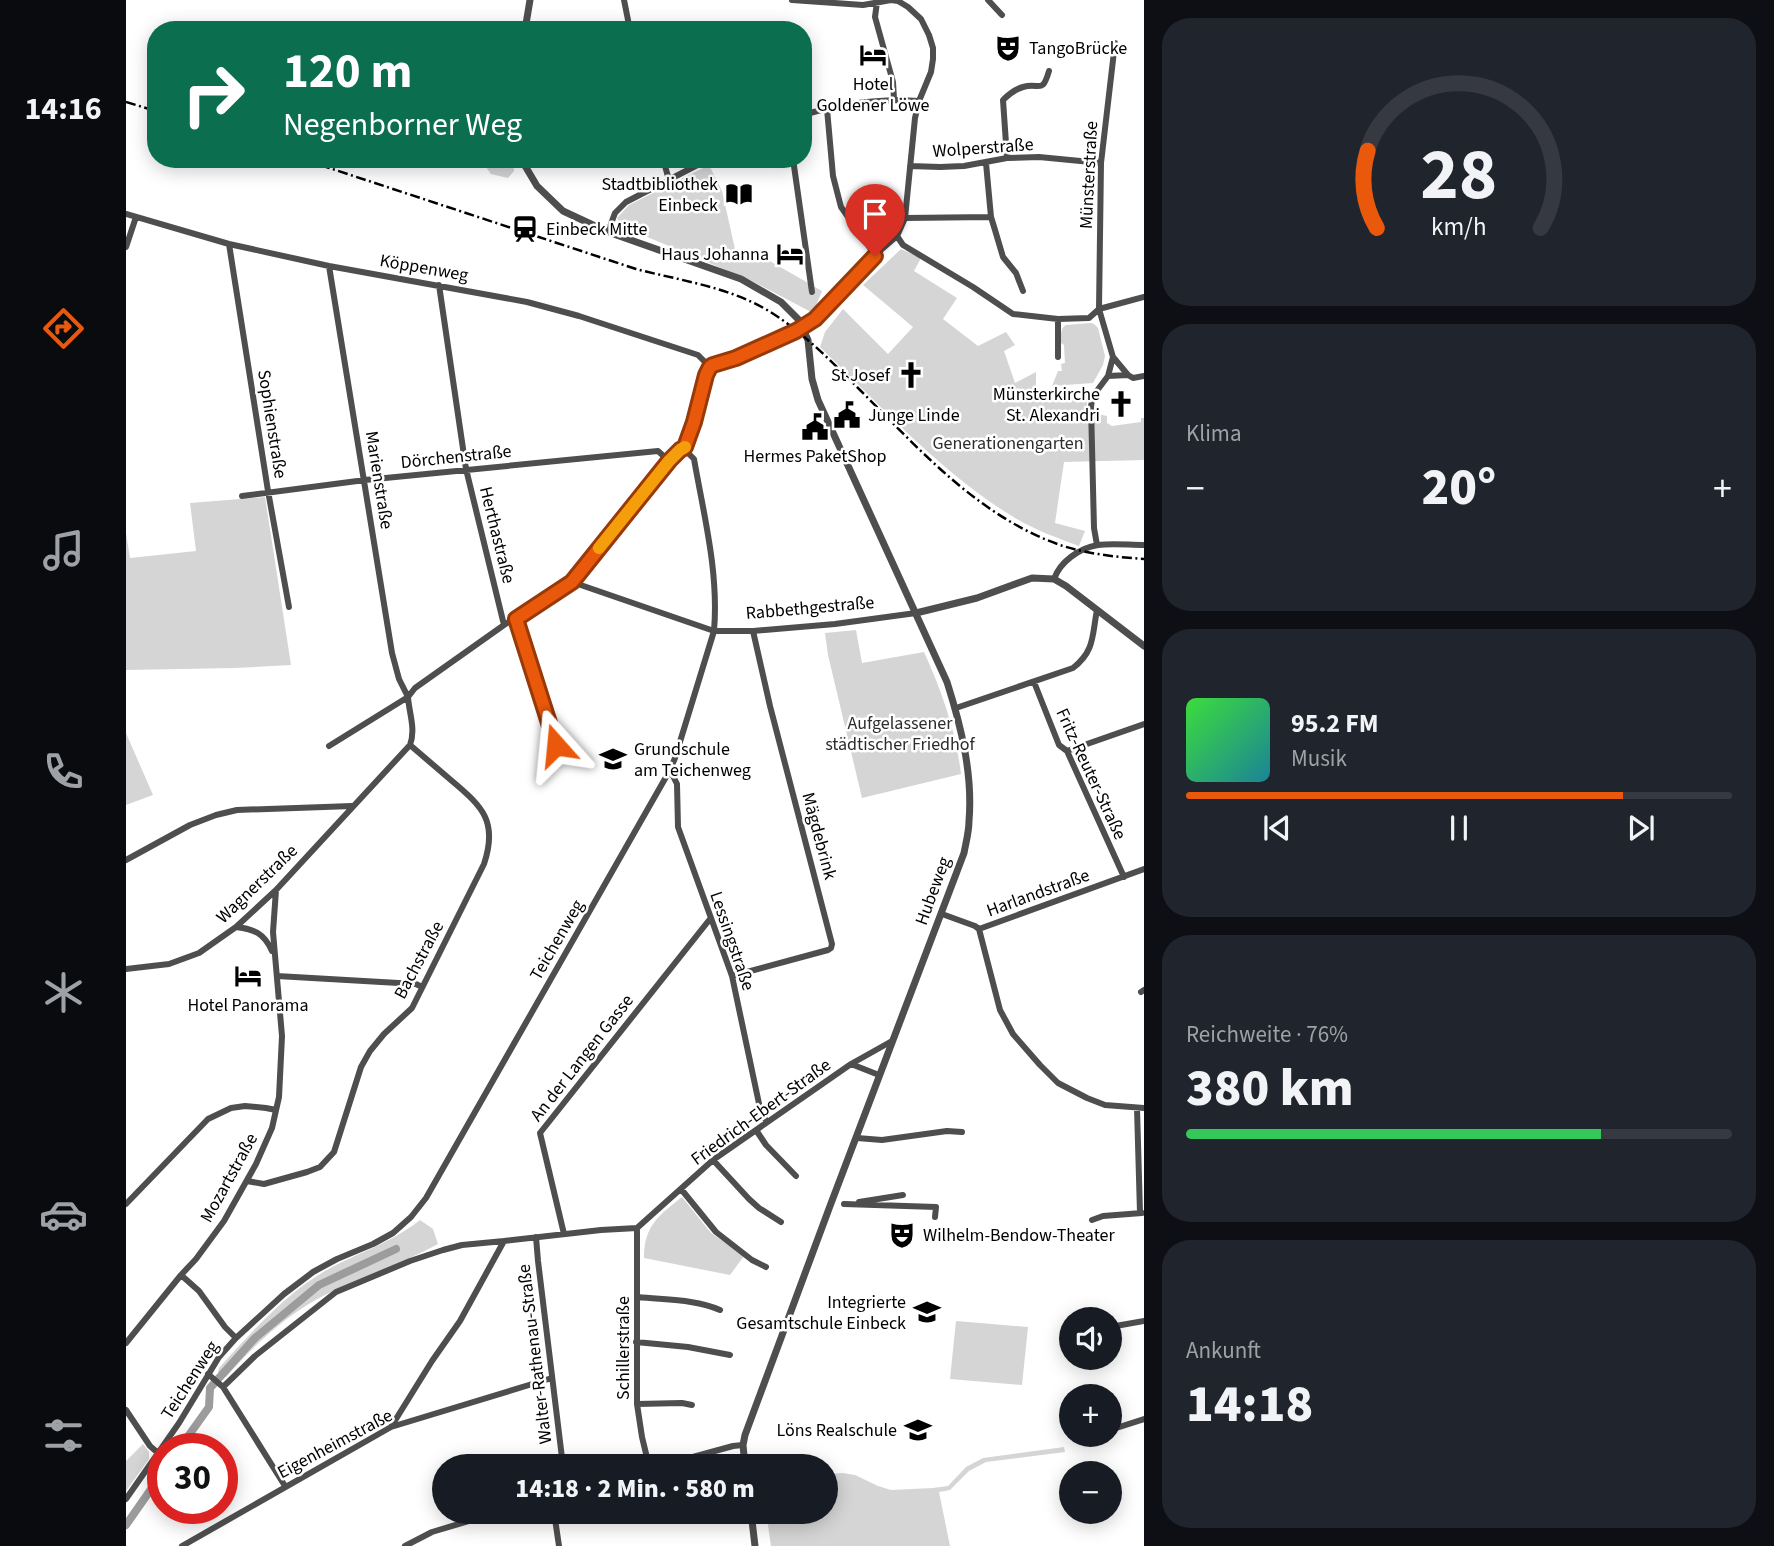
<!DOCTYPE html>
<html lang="de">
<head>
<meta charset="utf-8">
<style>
  :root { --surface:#171b24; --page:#20242c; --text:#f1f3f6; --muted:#9ea1a6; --line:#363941; --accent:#ea580c }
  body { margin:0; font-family:"Source Sans 3",sans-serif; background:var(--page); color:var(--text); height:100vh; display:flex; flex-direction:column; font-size:26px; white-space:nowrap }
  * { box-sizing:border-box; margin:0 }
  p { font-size:23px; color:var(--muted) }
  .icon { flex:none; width:38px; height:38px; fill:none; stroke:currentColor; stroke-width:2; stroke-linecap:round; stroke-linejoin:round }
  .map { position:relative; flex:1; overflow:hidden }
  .details { display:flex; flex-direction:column; gap:18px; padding:18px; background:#0d0f14; width:630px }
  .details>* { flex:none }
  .banner { position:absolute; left:21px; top:21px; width:665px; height:147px; border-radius:28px; box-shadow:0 4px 18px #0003; background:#0b6e4f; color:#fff; overflow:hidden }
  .controls { position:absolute; left:933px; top:1307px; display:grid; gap:14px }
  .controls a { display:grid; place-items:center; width:63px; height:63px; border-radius:50%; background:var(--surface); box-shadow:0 4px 18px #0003; font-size:35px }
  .speed { position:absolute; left:21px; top:1433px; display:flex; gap:14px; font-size:35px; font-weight:700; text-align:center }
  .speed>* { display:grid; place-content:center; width:91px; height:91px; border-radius:50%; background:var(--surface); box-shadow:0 4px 18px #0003; line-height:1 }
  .speed .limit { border:10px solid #d22; background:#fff; color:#111 }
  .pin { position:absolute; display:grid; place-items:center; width:60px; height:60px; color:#fff; margin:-72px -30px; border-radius:50% 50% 50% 0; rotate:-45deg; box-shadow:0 0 7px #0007 }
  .pin .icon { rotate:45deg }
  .me { position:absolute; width:77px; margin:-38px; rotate:342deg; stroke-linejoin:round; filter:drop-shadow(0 0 5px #0008) }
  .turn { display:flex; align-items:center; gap:24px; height:147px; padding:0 21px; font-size:32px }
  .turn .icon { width:91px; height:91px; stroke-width:2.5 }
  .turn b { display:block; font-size:49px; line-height:60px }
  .big { font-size:52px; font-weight:800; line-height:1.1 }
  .details .card { flex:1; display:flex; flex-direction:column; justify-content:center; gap:10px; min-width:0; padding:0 24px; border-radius:28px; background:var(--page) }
  .details .dial { align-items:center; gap:0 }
  .dial svg { height:182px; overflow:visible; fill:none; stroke:var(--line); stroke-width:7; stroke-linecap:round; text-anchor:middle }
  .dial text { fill:var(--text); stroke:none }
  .song { display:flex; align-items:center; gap:21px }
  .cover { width:84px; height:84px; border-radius:10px; background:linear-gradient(135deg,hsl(120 70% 55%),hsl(190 70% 35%)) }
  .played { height:7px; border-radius:4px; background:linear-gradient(90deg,var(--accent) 80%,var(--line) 80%) }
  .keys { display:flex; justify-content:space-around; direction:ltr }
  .heat { display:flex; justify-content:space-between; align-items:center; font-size:38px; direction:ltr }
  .charge { height:10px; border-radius:5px; background:linear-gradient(90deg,#34c759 76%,var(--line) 0) }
  .trip { position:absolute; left:306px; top:1454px; width:406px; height:70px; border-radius:35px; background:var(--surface); box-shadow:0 4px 18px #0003; font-weight:800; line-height:70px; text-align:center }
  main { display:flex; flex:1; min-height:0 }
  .tabs { display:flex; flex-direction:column; width:126px; justify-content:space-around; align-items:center; background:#090b0e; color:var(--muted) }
  .tabs .icon { width:49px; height:49px }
  .tabs .active { color:var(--accent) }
  .tabs b { font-size:32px; color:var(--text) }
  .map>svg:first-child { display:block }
</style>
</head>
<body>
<main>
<nav class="tabs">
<b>14:16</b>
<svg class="icon active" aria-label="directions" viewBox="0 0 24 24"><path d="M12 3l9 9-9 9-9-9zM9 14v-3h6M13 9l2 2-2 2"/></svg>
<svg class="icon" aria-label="music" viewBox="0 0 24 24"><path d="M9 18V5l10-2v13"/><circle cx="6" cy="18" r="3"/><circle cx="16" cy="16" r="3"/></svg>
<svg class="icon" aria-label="phone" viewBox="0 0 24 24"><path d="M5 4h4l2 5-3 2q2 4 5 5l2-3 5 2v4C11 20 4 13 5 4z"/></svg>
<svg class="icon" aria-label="climate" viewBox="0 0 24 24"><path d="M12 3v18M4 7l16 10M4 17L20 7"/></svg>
<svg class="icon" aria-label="car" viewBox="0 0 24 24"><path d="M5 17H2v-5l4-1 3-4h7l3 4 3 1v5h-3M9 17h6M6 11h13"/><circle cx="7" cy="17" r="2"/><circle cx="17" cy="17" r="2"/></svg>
<svg class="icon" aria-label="filters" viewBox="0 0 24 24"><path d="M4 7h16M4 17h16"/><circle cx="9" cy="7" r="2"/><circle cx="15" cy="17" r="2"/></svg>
</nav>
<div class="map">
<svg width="1018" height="1546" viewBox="0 0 1018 1546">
  <rect width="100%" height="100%" fill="#fff"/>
  <path fill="#d5d5d5" d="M360 159H387L388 171 382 178 365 174 360 167Z
    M583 165 596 191 609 249 635 256 696 291 687 313 624 280 495 226 491 218 503 205Z
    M775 249 795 258 788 271 831 298 817 319 852 346 880 332 889 345 878 351 889 383 910 372V393H926L927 399 961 398V415L970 411 972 414 981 416V423L986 426 1015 422V418H1018V460L938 462 929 523 959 531 953 546C931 538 909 530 889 518 815 473 756 407 694 347L699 332 717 309 762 354 787 327 737 285Z
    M965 323 968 324 972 328 979 356 977 365 967 383 926 386 932 371H936L935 364 939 363 938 345 935 343C935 336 934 328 940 325Z
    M139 497 165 665 109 668 0 670V533L4 558 70 551 64 503Z
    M730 630 736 663 798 652C816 692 830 731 835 774L736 798 702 655 699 633Z
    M0 733 27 795 0 805Z
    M556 1197 585 1233 618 1256 604 1275 518 1258C518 1226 532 1216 556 1197Z
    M294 1220 307 1229 312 1244C276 1264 236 1276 199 1295 161 1314 127 1346 100 1377L92 1372 93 1368C123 1335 160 1293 199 1271 231 1253 265 1243 294 1220Z
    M830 1321 902 1327 896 1385 824 1379Z
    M17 1444 23 1452V1459L0 1491V1461Z
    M938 1447 939 1452 860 1462 843 1471 824 1490 813 1492 824 1546H645L640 1512H700V1474L717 1473 729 1475 752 1486 765 1490 807 1488 822 1486 840 1467 857 1458Z"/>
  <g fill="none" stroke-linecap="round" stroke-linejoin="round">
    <path stroke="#9c9c9c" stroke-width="8" d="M53 1449 83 1407 84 1388 129 1338 193 1285 270 1249
      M0 1525 37 1472"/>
    <path stroke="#4e4e4e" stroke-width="6" d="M498 0 504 30
      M862 0 876 15
      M751 2 749 17 767 82 768 99
      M989 43 975 163 973 309 1018 297
      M701 109 707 176 715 207 749 255
      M677 115C714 104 754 98 793 101
      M881 158 877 100C882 95 890 89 897 87 914 82 916 95 923 71
      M537 159 543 180
      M667 159 686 292
      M860 163 865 217 869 230 877 257 890 273 897 291
      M784 166 814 167 838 166 881 158 913 157 975 163
      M0 214 103 244 203 266 401 302 453 316 572 355 584 367
      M779 218 865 217
      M482 232 489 213 500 202 583 159
      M771 236 777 245 847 287 887 314 932 319
      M103 244 142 491 163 607
      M0 247 10 217
      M203 266 266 653 273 679 282 697 203 746
      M313 285 340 469 378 625
      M932 357V319L963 318 973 309 987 357 1002 375
      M982 376 1002 375 1007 378 1018 376
      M116 496 239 480 532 451 543 461
      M971 545 968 528 965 406 967 396 982 376 987 357
      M928 579C934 562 953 548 972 545 986 543 1003 545 1018 545
      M446 582 588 631H627L709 624 790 613
      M390 619 430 745
      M908 682 933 745 941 751 998 877
      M830 708 947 668C969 651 966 635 971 610
      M941 751 1018 724
      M544 770 551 784 552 827 606 976 635 1113 641 1122
      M0 860 64 825 90 815 111 810 226 806
      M816 914 849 926 853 929
      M110 927C128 929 138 933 146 951
      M853 929 874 1010 887 1034 914 1065 932 1083 961 1098 979 1105 1018 1108
      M853 929 1018 869
      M0 969 43 964 73 953 110 927 150 890 284 745C290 729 283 713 282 697L289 688 378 625 446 582 543 461 553 450 559 447
      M151 976 290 984 296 987
      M606 976 702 950 705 948 706 944 644 706 627 631
      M1015 992 1018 990
      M725 1064 753 1075
      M1011 1108 1014 1213
      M630 1130 640 1145 670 1176
      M731 1138 756 1140 821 1131 836 1132
      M587 1160 623 1199 633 1208 655 1222
      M121 1181 138 1184 181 1172 194 1167 208 1152 235 1067 244 1051 258 1034 286 1008 358 864C372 822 357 807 326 781 312 769 298 757 284 745
      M555 1189 590 1232 626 1260 640 1267
      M733 1202 777 1195
      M0 1204 82 1119 105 1108 119 1106 140 1108 150 1110
      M718 1204 810 1207 809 1217
      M966 1220 977 1216 1016 1213
      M511 1228V1404L516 1437 523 1466
      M438 1234 414 1133 584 919
      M410 1237 412 1261 437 1466
      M55 1275 73 1291 99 1327 110 1338
      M512 1297C538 1300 570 1299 594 1310
      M984 1327 1018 1321
      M510 1342 562 1347 604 1355
      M0 1343 55 1275 70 1259 98 1221 130 1164 146 1128 153 1097 156 1036 147 932 150 890
      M82 1374 97 1387 159 1486
      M97 1387 129 1356 210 1292 284 1261 317 1250 336 1245 378 1241
      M511 1404 556 1403 566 1405
      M0 1410 24 1446 32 1453
      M265 1427 306 1361 334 1321 378 1241 475 1230 511 1228 587 1160 725 1064 766 1041
      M984 1430 1018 1419
      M964 1436 968 1435
      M534 1466 607 1446 617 1445
      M0 1499 53 1423 93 1357 110 1338 158 1294 187 1272 211 1259 247 1244 267 1233 285 1217 300 1198 544 770 549 758 588 631C593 573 578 516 568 459L562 453 559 447 568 419 580 375 584 367 587 365 610 358 670 331 689 319 749 255 771 236 779 218 789 118 793 101 805 72 807 59V48L803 35 795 19 782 7 772 1 765 0 737 5 666 0
      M428 1512 433 1546
      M56 1546 265 1427 426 1378
      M279 1546 306 1532 373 1512"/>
    <path stroke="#4e4e4e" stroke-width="7" d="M399 30 404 0
      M395 159 411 186 437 211 482 232 615 279 655 302 672 319 682 340 686 379 692 400 821 682C835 726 847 774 843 821 843 832 840 842 838 853L704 1206 619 1435 617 1445 619 1466
      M790 613 851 598 906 578 928 579 940 586 1018 646
      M625 1512 629 1546"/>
    <path stroke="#000" stroke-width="2.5" stroke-dasharray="10 3.5 2 3.5" stroke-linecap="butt" d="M0 102 30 111
      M176 159 510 269C556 281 605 287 646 313 679 334 707 363 734 390 794 450 852 516 934 545 961 554 990 557 1018 559"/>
  </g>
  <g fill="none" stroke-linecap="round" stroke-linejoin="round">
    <defs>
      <path id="route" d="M430 745 390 619 446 582 543 461 554 450 559 447 568 422 580 375 584 367 587 365 610 358 670 331 689 319 749 256"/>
    </defs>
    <use href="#route" stroke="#983908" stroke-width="18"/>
    <use href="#route" stroke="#ea580c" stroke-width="12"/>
    <path stroke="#f59e0b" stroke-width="12" d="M473 548 543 461 554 450 559 447"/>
  </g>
  <defs>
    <symbol id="theatre-bare" viewBox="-9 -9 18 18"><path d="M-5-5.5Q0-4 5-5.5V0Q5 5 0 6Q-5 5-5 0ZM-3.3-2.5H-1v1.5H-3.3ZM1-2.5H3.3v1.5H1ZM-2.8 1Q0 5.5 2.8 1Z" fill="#000" stroke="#fff" stroke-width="2.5" paint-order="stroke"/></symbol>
    <symbol id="hotel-bare" viewBox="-9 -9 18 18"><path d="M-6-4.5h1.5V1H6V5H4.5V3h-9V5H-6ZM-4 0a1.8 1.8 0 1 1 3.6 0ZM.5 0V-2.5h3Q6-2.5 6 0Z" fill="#000" stroke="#fff" stroke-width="2.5" paint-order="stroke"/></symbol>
    <symbol id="library-bare" viewBox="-9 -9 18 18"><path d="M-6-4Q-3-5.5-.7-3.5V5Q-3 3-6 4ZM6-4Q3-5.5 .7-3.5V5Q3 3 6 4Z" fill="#000" stroke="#fff" stroke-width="2.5" paint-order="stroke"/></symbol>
    <symbol id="station-bare" viewBox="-9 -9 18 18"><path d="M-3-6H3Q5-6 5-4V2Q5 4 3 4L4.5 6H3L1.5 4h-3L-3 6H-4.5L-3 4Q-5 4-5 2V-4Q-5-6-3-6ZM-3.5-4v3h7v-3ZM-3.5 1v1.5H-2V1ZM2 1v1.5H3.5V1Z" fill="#000" stroke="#fff" stroke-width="2.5" paint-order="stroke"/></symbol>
    <symbol id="church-bare" viewBox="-9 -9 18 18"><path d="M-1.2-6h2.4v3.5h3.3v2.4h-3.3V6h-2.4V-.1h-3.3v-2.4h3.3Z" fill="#000" stroke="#fff" stroke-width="2.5" paint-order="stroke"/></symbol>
    <symbol id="civic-bare" viewBox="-9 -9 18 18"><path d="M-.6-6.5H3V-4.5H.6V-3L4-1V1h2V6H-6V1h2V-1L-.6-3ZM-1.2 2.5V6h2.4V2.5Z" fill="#000" stroke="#fff" stroke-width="2.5" paint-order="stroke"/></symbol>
    <symbol id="school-bare" viewBox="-9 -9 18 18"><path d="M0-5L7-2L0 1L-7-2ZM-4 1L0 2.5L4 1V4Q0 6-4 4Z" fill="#000" stroke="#fff" stroke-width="2.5" paint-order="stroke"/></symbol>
  </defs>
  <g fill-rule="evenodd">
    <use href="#theatre-bare" x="863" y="29" width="38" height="38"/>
    <use href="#hotel-bare" x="728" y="36" width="38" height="38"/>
    <use href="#library-bare" x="594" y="175" width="38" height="38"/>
    <use href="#station-bare" x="380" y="210" width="38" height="38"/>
    <use href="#hotel-bare" x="645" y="235" width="38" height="38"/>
    <use href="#church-bare" x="766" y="356" width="38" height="38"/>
    <use href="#church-bare" x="976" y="385" width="38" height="38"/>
    <use href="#civic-bare" x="702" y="396" width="38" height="38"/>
    <use href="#civic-bare" x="670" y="408" width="38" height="38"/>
    <use href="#school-bare" x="468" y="740" width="38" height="38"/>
    <use href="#hotel-bare" x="103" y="957" width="38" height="38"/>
    <use href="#theatre-bare" x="757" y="1216" width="38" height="38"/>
    <use href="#school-bare" x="782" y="1293" width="38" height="38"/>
    <use href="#school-bare" x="773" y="1411" width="38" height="38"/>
  </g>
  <g text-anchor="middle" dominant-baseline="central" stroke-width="5" stroke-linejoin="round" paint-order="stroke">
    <g font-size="18" fill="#000" stroke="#fff" text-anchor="end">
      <text x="903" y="48" text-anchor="start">TangoBrücke</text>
      <text x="747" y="84" text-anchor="middle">Hotel<tspan x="747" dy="21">Goldener Löwe</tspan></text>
      <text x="592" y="184">Stadtbibliothek<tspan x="592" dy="21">Einbeck</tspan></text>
      <text x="420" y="229" text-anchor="start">Einbeck Mitte</text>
      <text x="643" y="254">Haus Johanna</text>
      <text x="764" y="375">St Josef</text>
      <text x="974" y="394">Münsterkirche<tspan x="974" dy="21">St. Alexandri</tspan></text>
      <text x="742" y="415" text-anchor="start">Junge Linde</text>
      <text x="689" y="456" text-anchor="middle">Hermes PaketShop</text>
      <text x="508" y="749" text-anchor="start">Grundschule<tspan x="508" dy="21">am Teichenweg</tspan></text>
      <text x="122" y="1005" text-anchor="middle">Hotel Panorama</text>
      <text x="797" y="1235" text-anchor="start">Wilhelm-Bendow-Theater</text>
      <text x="780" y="1302">Integrierte<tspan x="780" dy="21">Gesamtschule Einbeck</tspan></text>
      <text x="771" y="1430">Löns Realschule</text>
    </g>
    <g font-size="18" fill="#000" stroke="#fff">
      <text transform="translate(857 148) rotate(-4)">Wolperstraße</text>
      <text transform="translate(963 175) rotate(-87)">Münsterstraße</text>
      <text transform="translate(298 268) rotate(10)">Köppenweg</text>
      <text transform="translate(146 424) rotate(81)">Sophienstraße</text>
      <text transform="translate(330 457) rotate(-6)">Dörchenstraße</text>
      <text transform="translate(253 480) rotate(81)">Marienstraße</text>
      <text transform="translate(371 535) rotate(76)">Herthastraße</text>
      <text transform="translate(684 608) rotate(-5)">Rabbethgestraße</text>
      <text transform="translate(965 774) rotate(65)">Fritz-Reuter-Straße</text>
      <text transform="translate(693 836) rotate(75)">Mägdebrink</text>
      <text transform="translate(131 884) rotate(-44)">Wagnerstraße</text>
      <text transform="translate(807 891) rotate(-70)">Hubeweg</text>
      <text transform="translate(912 893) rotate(-20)">Harlandstraße</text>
      <text transform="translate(431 940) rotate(-60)">Teichenweg</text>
      <text transform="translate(606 941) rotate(71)">Lessingstraße</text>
      <text transform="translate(293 960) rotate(-62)">Bachstraße</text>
      <text transform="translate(456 1058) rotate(-52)">An der Langen Gasse</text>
      <text transform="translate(635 1112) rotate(-36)">Friedrich-Ebert-Straße</text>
      <text transform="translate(103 1178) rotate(-61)">Mozartstraße</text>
      <text transform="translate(497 1348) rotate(-90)">Schillerstraße</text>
      <text transform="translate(409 1354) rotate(-97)">Walter-Rathenau-Straße</text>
      <text transform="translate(64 1380) rotate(-57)">Teichenweg</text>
      <text transform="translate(209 1444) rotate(-28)">Eigenheimstraße</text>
    </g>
    <g font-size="18" fill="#2c2c2c" stroke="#fff">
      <text x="882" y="443">Generationengarten</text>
      <text x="774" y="723">Aufgelassener<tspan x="774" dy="21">städtischer Friedhof</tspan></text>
    </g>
  </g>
</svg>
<div class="controls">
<a><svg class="icon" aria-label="sound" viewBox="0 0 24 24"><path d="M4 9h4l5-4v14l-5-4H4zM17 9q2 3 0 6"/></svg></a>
<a>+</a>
<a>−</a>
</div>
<div class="speed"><div class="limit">30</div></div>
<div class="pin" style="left:749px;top:256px;background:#d93025"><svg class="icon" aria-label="arrive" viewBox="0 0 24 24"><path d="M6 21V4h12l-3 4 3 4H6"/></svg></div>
<svg class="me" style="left:430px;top:745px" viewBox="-20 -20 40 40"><path d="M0-17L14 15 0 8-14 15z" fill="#ea580c" stroke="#fff" stroke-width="4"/></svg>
<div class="trip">14:18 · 2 Min. · 580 m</div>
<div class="banner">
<div class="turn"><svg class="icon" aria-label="right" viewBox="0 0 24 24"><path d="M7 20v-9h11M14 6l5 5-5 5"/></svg><div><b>120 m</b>Negenborner Weg</div></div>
</div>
</div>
<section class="details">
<div class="card dial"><svg viewBox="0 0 100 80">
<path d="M14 69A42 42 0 1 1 86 69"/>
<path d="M14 69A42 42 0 0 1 10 35" stroke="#ea580c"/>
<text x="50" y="56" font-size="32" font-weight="700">28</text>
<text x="50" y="72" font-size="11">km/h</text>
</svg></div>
<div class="card"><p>Klima</p>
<div class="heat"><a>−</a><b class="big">20°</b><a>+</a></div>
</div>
<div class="card">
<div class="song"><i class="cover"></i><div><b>95.2 FM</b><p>Musik</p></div></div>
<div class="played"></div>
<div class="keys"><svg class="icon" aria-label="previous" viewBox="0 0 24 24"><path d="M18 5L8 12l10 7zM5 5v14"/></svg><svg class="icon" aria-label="pause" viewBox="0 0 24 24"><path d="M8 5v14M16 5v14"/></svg><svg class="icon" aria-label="next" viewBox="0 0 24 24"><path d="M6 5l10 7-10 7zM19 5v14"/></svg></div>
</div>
<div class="card"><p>Reichweite · 76%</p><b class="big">380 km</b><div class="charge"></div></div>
<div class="card"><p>Ankunft</p><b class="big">14:18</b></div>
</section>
</main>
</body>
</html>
